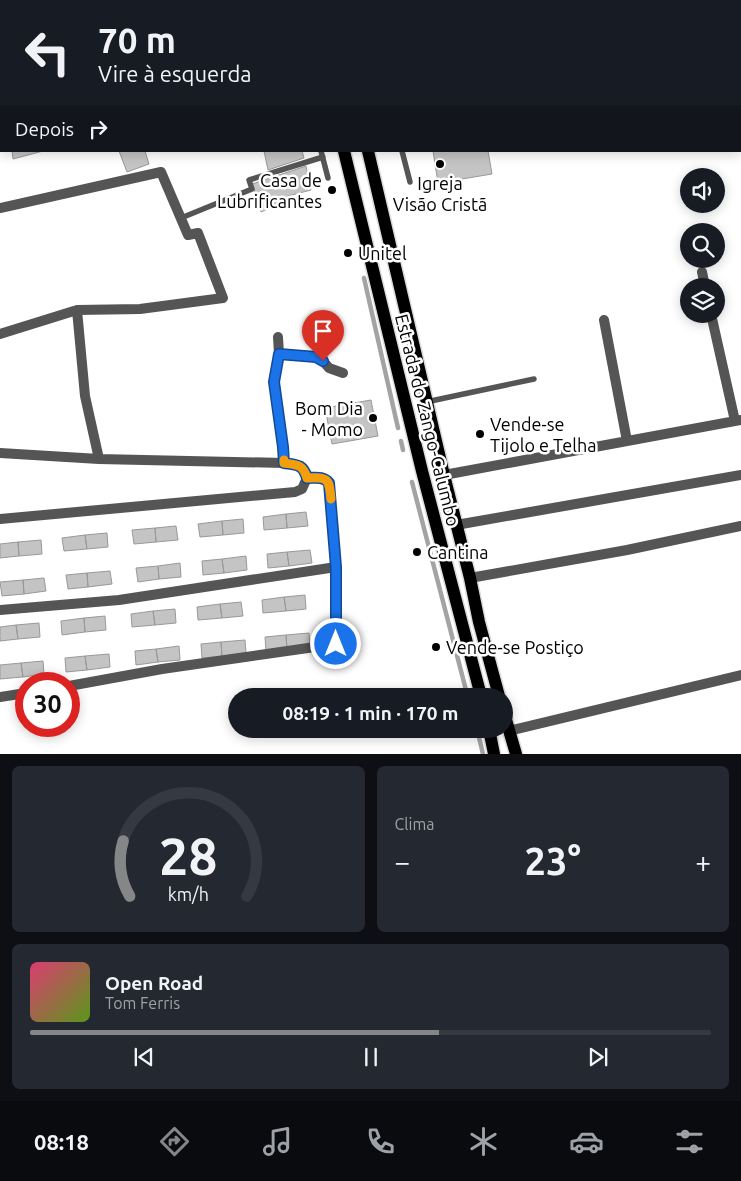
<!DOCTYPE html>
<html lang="pt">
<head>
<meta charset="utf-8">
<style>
  :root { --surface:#171b24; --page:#242831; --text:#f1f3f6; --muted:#9ea1a6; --line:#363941; --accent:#858687 }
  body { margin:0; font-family:Ubuntu,sans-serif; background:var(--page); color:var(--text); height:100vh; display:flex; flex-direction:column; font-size:19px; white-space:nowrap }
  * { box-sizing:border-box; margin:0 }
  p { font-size:16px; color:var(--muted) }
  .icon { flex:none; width:28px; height:28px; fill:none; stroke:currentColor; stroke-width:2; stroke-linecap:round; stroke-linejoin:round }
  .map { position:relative; height:754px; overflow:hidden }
  .drawer { display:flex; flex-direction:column; gap:12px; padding:12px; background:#0d0f14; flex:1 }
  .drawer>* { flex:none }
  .banner { position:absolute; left:0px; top:0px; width:741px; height:152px; box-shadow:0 2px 12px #0003; background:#171b24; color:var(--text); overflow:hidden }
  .buttons { position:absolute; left:680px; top:168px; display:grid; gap:10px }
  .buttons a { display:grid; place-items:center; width:45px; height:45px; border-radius:50%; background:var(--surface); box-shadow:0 2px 12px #0003; font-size:25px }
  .speed { position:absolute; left:15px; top:672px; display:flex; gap:10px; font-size:25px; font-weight:700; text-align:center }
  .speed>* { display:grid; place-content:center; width:65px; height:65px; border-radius:50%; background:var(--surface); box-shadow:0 2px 12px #0003; line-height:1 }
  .speed .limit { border:8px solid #d22; background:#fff; color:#111 }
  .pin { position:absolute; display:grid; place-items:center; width:42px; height:42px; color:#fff; margin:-51px -21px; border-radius:50% 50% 50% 0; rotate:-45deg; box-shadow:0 0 5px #0007 }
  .pin .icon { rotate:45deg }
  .me { position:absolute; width:55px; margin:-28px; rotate:0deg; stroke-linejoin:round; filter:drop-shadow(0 0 4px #0008) }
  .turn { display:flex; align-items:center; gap:18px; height:105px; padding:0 15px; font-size:22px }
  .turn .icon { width:65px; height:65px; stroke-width:2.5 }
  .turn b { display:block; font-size:35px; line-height:42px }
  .then { display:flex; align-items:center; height:48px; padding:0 15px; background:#0003; gap:10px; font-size:19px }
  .big { font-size:38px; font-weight:600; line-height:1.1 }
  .drawer .widget { flex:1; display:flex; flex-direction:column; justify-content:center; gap:8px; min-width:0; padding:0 18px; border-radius:8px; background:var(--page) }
  .drawer .dial { align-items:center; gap:0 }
  .dial svg { height:130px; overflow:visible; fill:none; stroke:var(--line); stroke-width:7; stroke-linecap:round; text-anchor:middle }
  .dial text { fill:var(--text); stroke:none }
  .song { display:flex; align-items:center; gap:15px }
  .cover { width:60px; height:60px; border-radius:8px; background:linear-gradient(135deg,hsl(340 70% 55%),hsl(90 70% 35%)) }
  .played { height:5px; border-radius:2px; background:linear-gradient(90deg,var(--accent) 60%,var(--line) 60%) }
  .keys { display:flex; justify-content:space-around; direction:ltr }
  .heat { display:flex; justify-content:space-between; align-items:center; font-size:28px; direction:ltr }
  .drawer .tiles { flex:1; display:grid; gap:12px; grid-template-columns:1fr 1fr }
  .widget:last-child { grid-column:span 2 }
  .trip { position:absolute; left:228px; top:688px; width:285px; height:50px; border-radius:25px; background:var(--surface); box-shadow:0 2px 12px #0003; font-weight:600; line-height:50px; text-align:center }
  .menu { display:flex; height:80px; justify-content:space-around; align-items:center; background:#090b0e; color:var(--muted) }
  .menu .icon { width:35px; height:35px }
  .menu .current { color:var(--accent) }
  .menu b { font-size:22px; color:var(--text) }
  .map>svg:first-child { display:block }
</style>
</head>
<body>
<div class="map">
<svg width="741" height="754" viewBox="0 0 741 754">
  <rect width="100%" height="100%" fill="#fff"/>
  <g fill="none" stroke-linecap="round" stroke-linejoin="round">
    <path stroke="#a3a3a3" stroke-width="4.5" d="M296 0V1
      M356 0 357 1
      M364 278 398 428
      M401 441 403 450
      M412 482 467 694
      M477 729 483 754"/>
  </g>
  <path fill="#c4c4c4" stroke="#999" d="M112 0H155L144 1H112Z
    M12 151H43L13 159Z
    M119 151H145L149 164 127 172Z
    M264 151H302L304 158 268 170Z
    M433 151H488L492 174 438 183Z
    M306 166 311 190 288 196V199L261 212 252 184Z
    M371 400 378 436 332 444 325 408Z
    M306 512 308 526 287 528 286 514Z
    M286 514 287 528 264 530 263 517Z
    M243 519 244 533 223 535 222 521Z
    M222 521 223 535 200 537 198 524Z
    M176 526 178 540 156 542 155 528Z
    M155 528 156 542 134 544 132 530Z
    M107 533 108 547 87 549 85 535Z
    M85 535 87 549 64 551 62 538Z
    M41 540 42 554 19 556 18 542Z
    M18 542 19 556 0 558V544Z
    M310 550 312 563 289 566 287 552Z
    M287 552 289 566 268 568 267 554Z
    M246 556 247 570 224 573 222 559Z
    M222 559 224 573 203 575 202 561Z
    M180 563 181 577 159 579 158 566Z
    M158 566 159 579 138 582 136 568Z
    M110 571 112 584 88 587 87 573Z
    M87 573 88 587 68 589 66 575Z
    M44 578 46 591 24 594 23 580Z
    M23 580 24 594 2 596 0 582Z
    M305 595 306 609 286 611 284 597Z
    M284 597 286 611 263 613 262 600Z
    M241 602 243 616 222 618 220 604Z
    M220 604 222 618 198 620 197 607Z
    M175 609 176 623 155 625 153 611Z
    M153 611 155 625 132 627 131 614Z
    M105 616 106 630 85 632 84 618Z
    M84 618 85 632 62 635 61 621Z
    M39 623 40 637 18 639 16 625Z
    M16 625 18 639 0 641V627Z
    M309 633 310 647 287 649 286 635Z
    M286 635 287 649 266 651 265 637Z
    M245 640 246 653 222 656 221 642Z
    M221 642 222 656 202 658 201 644Z
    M179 646 180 660 158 662 156 649Z
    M156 649 158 662 136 665 135 651Z
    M109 654 110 667 87 670 85 656Z
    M85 656 87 670 66 672 65 658Z
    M43 661 44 674 23 677 21 663Z
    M21 663 23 677 0 679V665Z"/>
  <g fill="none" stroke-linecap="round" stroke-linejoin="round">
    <defs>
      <path id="primary" d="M307 0V1
        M336 0 337 1
        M344 151 422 471 481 696
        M368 151 444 475 470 578 479 622 499 696
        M504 713 516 754
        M489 729 494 754"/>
    </defs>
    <use href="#primary" stroke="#dbdbdb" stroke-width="15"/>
    <path stroke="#555" stroke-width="5.5" d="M718 0V1
      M321 151 328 178
      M402 151 410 182
      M181 218 252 189 249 180 323 157
      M426 402 534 379"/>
    <path stroke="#555" stroke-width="10" d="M516 0V1
      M664 1 675 0
      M0 103 1 102
      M0 208 161 172 188 235 198 233 223 298 140 309 77 310 0 334
      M702 272 705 286
      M77 310 85 396 99 459
      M711 314 735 421
      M604 320 627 441
      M278 337 279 354 274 382 283 447 284 463
      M279 354 316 357 323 361 329 368 343 373
      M0 453 99 459 284 463C297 465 303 464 307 478L302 489 295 492 0 519
      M444 475 741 420
      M456 525 741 475
      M470 578 627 550 741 526
      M0 610 119 600 336 567
      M69 686 162 669 336 644V567L329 483C323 476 316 478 307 478
      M0 697 26 693
      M509 731 741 675"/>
    <use href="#primary" stroke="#000" stroke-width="12"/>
  </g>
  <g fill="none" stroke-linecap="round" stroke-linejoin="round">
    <defs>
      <path id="route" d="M323 361 316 357 279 354 274 382 283 447 284 463C297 465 303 464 307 478 316 478 323 476 329 483L336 567V644"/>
    </defs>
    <use href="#route" stroke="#114b97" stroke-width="12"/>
    <use href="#route" stroke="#1a73e8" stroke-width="9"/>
    <path stroke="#f59e0b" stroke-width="9" d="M284 460V463C297 465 303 464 307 478 328 477 329 478 331 499"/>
  </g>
  <g fill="#000" stroke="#fff" stroke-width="2">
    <circle cx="440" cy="164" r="5"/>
    <circle cx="332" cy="190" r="5"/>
    <circle cx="348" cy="253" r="5"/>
    <circle cx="373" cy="418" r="5"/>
    <circle cx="480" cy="434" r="5"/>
    <circle cx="417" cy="552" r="5"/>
    <circle cx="436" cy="647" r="5"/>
  </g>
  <g text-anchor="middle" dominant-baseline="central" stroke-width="5" stroke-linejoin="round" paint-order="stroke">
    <g font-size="18" fill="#000" stroke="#fff" text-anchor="start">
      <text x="322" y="180" text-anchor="end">Casa de<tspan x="322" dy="21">Lubrificantes</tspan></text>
      <text x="440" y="183" text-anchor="middle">Igreja<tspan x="440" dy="21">Visão Cristã</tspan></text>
      <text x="358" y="253">Unitel</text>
      <text x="363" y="408" text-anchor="end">Bom Dia<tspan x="363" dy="21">- Momo</tspan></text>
      <text x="490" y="424">Vende-se<tspan x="490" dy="21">Tijolo e Telha</tspan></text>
      <text x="427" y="552">Cantina</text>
      <text x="446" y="647">Vende-se Postiço</text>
    </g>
    <g font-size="18" fill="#000" stroke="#fff">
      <text transform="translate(428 420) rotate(76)">Estrada do Zango-Calumbo</text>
    </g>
  </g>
</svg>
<div class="buttons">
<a><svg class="icon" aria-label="sound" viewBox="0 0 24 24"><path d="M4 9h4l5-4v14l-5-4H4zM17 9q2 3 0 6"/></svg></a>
<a><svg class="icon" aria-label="search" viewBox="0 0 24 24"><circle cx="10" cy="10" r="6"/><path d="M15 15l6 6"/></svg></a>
<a><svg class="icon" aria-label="layers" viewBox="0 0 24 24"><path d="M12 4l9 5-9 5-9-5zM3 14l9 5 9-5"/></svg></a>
</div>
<div class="speed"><div class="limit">30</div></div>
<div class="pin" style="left:323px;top:361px;background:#d93025"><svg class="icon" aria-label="arrive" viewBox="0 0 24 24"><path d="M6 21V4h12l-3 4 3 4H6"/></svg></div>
<svg class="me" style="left:336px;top:644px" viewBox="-20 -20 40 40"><circle r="17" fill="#1a73e8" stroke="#fff" stroke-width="3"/><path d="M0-11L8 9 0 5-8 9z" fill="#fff"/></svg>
<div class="trip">08:19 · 1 min · 170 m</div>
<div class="banner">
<div class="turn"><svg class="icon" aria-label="left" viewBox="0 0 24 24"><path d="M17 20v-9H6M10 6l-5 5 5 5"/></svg><div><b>70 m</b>Vire à esquerda</div></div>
<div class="then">Depois<svg class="icon" aria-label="right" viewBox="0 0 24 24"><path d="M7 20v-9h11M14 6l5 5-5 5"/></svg></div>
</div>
</div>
<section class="drawer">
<div class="tiles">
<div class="widget dial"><svg viewBox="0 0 100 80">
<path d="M14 69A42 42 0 1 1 86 69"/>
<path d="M14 69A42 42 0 0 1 10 35" stroke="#858687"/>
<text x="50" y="56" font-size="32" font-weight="700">28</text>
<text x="50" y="72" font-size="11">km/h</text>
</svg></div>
<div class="widget"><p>Clima</p>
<div class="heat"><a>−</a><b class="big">23°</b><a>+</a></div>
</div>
<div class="widget">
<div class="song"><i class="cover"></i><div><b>Open Road</b><p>Tom Ferris</p></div></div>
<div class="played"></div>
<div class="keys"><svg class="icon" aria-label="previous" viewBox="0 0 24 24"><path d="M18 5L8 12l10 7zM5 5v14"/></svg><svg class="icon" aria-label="pause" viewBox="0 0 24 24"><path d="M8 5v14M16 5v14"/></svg><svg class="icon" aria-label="next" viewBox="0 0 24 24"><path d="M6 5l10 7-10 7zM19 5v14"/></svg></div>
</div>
</div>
</section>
<nav class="menu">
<b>08:18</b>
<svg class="icon current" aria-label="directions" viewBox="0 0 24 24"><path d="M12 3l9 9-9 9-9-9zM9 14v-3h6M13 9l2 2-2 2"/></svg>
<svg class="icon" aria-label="music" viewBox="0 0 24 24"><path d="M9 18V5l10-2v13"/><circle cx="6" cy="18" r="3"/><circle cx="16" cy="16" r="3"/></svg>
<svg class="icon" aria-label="phone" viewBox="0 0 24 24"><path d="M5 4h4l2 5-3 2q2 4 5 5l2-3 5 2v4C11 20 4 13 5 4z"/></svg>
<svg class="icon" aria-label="climate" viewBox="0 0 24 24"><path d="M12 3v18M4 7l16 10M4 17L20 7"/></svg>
<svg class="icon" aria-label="car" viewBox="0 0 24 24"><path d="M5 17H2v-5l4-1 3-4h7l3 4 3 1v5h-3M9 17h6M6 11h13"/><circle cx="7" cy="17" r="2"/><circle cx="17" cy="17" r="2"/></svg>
<svg class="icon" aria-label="filters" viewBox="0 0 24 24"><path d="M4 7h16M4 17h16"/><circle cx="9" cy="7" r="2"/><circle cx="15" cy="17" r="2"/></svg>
</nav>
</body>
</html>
